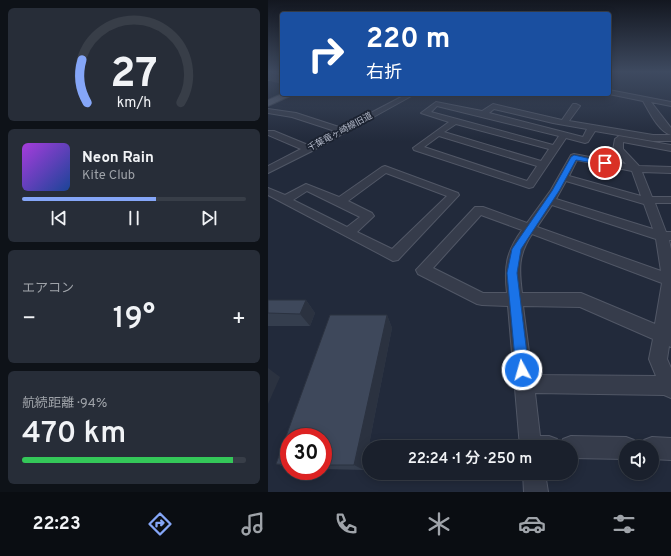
<!DOCTYPE html>
<html lang="ja">
<head>
<meta charset="utf-8">
<style>
  :root { --surface:#1a202c; --page:#272d38; --text:#f1f3f6; --muted:#9fa3a9; --line:#383e48; --accent:#85a6f8 }
  body { margin:0; font-family:Overpass,"Noto Sans JP",sans-serif; background:var(--page); color:var(--text); height:100vh; display:flex; flex-direction:column; font-size:15px; white-space:nowrap }
  * { box-sizing:border-box; margin:0 }
  p { font-size:13px; color:var(--muted) }
  .icon { flex:none; width:22px; height:22px; fill:none; stroke:currentColor; stroke-width:2; stroke-linecap:round; stroke-linejoin:round }
  .map { position:relative; flex:1; overflow:hidden }
  .sheet { display:flex; flex-direction:column; gap:8px; padding:8px; background:#0e1218; width:268px }
  .sheet>* { flex:none }
  .hud { position:absolute; left:12px; top:12px; width:331px; height:84px; border-radius:4px; box-shadow:0 2px 10px #0003,0 0 0 1px var(--line); background:#1a4fa0; color:#fff; overflow:hidden }
  .controls { position:absolute; left:351px; top:440px; display:grid; gap:8px }
  .controls a { display:grid; place-items:center; width:40px; height:40px; border-radius:50%; background:var(--surface); box-shadow:0 2px 10px #0003,0 0 0 1px var(--line); font-size:20px }
  .speed { position:absolute; left:12px; top:428px; display:flex; gap:8px; font-size:20px; font-weight:700; text-align:center }
  .speed>* { display:grid; place-content:center; width:52px; height:52px; border-radius:50%; background:var(--surface); box-shadow:0 2px 10px #0003,0 0 0 1px var(--line); line-height:1 }
  .speed .limit { border:6px solid #d22; background:#fff; color:#111 }
  .pin { position:absolute; display:grid; place-items:center; width:34px; height:34px; color:#fff; margin:-17px; border:2px solid #fff; border-radius:50%; box-shadow:0 1px 4px #0007 }
  .me { position:absolute; width:44px; margin:-22px; rotate:354deg; stroke-linejoin:round; filter:drop-shadow(0 0 3px #0008) }
  .turn { display:flex; align-items:center; gap:14px; height:84px; padding:0 20px; font-size:18px }
  .turn .icon { width:52px; height:52px; stroke-width:2.5 }
  .turn b { display:block; font-size:28px; line-height:34px }
  .big { font-size:30px; font-weight:600; line-height:1.1 }
  .sheet .widget { flex:1; display:flex; flex-direction:column; justify-content:center; gap:6px; min-width:0; padding:0 14px; border-radius:6px; background:var(--page) }
  .sheet .dial { align-items:center; gap:0 }
  .dial svg { height:104px; overflow:visible; fill:none; stroke:var(--line); stroke-width:7; stroke-linecap:round; text-anchor:middle }
  .dial text { fill:var(--text); stroke:none }
  .song { display:flex; align-items:center; gap:12px }
  .cover { width:48px; height:48px; border-radius:6px; background:linear-gradient(135deg,hsl(280 70% 55%),hsl(220 70% 35%)) }
  .played { height:4px; border-radius:2px; background:linear-gradient(90deg,var(--accent) 60%,var(--line) 60%) }
  .keys { display:flex; justify-content:space-around; direction:ltr }
  .heat { display:flex; justify-content:space-between; align-items:center; font-size:22px; direction:ltr }
  .charge { height:6px; border-radius:3px; background:linear-gradient(90deg,#34c759 94%,var(--line) 0) }
  .trip { position:absolute; left:94px; top:440px; width:216px; height:40px; border-radius:20px; background:var(--surface); box-shadow:0 2px 10px #0003,0 0 0 1px var(--line); font-weight:600; line-height:40px; text-align:center }
  .dock { display:flex; height:64px; justify-content:space-around; align-items:center; background:#0a0d12; color:var(--muted) }
  .dock .icon { width:28px; height:28px }
  .dock .on { color:var(--accent) }
  .dock b { font-size:18px; color:var(--text) }
  main { display:flex; flex:1; min-height:0 }
  .map>svg:first-child { display:block }
</style>
</head>
<body>
<main>
<section class="sheet">
<div class="widget dial"><svg viewBox="0 0 100 80">
<path d="M14 69A42 42 0 1 1 86 69"/>
<path d="M14 69A42 42 0 0 1 10 36" stroke="#85a6f8"/>
<text x="50" y="56" font-size="32" font-weight="700">27</text>
<text x="50" y="72" font-size="11">km/h</text>
</svg></div>
<div class="widget">
<div class="song"><i class="cover"></i><div><b>Neon Rain</b><p>Kite Club</p></div></div>
<div class="played"></div>
<div class="keys"><svg class="icon" aria-label="previous" viewBox="0 0 24 24"><path d="M18 5L8 12l10 7zM5 5v14"/></svg><svg class="icon" aria-label="pause" viewBox="0 0 24 24"><path d="M8 5v14M16 5v14"/></svg><svg class="icon" aria-label="next" viewBox="0 0 24 24"><path d="M6 5l10 7-10 7zM19 5v14"/></svg></div>
</div>
<div class="widget"><p>エアコン</p>
<div class="heat"><a>−</a><b class="big">19°</b><a>+</a></div>
</div>
<div class="widget"><p>航続距離 · 94%</p><b class="big">470 km</b><div class="charge"></div></div>
</section>
<div class="map">
<svg width="403" height="492" viewBox="0 0 403 492">
  <rect width="100%" height="100%" fill="#222a3b"/>
  <g fill="none" stroke-linecap="round" stroke-linejoin="round">
    <defs>
      <path id="minor" d="M14 72V76L0 80V76Z
        M341 90 403 102V106L383 102 403 128V141H385L327 131 320 142 317 143 298 138 265 187 261 188 146 150 145 148 181 122 153 113 168 102 214 111 225 104 294 120 305 104H308L312 106 301 121 385 135H403C390 131 381 111 375 101L341 94ZM169 106 291 136 285 145 163 112ZM226 109 285 123 319 129 315 137 221 113ZM188 124 281 149 273 161 176 132ZM171 136 269 166 259 181 156 147Z
        M139 94H147L44 151 0 173V166L33 149 0 135V131H6L40 145 67 131 24 117 0 113V109L28 113 74 128Z
        M351 136 403 145V151L355 142V149L371 166 403 167V173L374 172 384 197H403V203H387L398 232H403V240H401L403 249V347L401 346 399 359 403 368V398L396 395 267 393 272 436H281L289 439 292 447H252L240 306 214 305 209 304 150 274 148 270 207 207H215L259 223 283 190 303 155 306 154 358 164 345 150 347 139ZM309 160 364 171 373 196 301 176ZM298 181 376 204 385 229 288 199ZM284 205 388 239 393 271 269 227ZM213 215 254 230C238 252 236 267 239 293H215L165 268ZM264 234 394 283 387 324 313 293H254C251 269 250 255 264 234ZM255 306 312 307 385 339 381 359 388 376 264 375Z
        M117 166 190 193 191 195 130 260 125 261 0 195V188L17 195 38 184 71 197 114 167ZM118 173 179 196 124 249 89 232 106 216 104 213 80 201ZM39 191 92 217 79 227 25 200Z
        M303 436 358 437 366 440 368 447H358V459L303 458V447H292L295 439Z
        M384 437 403 438V460L384 459V447H374L376 440Z
        M255 473H277L280 492H256Z"/>
      <path id="major" d="M14 94H26L0 106V100Z"/>
    </defs>
    <use href="#minor" stroke="#515766" stroke-width="2"/>
    <use href="#major" stroke="#3f4654" stroke-width="2"/>
    <use href="#minor" fill="#363c4b" fill-rule="evenodd"/>
    <use href="#major" fill="#545b6b" fill-rule="evenodd"/>
  </g>
  <path fill="#353e4e" d="M14 72V84L2 81 0 77V73Z
    M0 300H38L47 313 42 326H0Z
    M62 315H119L124 328 96 470 55 469V437H21V468L8 464Z"/>
  <path fill="#2b3240" d="M38 300 47 313 42 326 32 314Z
    M119 315 124 328 96 470 86 465Z
    M0 368 12 377 0 404Z"/>
  <path fill="#3e485b" stroke="#2b3240" d="M2 72H14V77L0 73Z
    M0 300H38L32 314 0 313Z
    M62 315H119L86 465H55V437H21V465L8 464Z"/>
  <linearGradient id="sky" x2="0" y2="1"><stop stop-color="#131720"/><stop offset="0.51" stop-color="#3e4a60"/><stop offset="1" stop-color="#3e4a60" stop-opacity="0"/></linearGradient>
  <rect width="403" height="141" fill="url(#sky)"/>
  <path fill="#1a73e8" stroke="#114b97" d="M306 155 341 163 337 165 308 160 291 191 253 249 249 273 261 370 259 374 254 376 250 374 248 370 239 273 244 249 284 191 303 157Z"/>
  <g text-anchor="middle" dominant-baseline="central" stroke-width="3.5" stroke-linejoin="round" paint-order="stroke">
    <g font-size="9" fill="#b1b7c7" stroke="#1b2230">
      <text transform="translate(72 132) rotate(-28)">千葉竜ヶ崎線旧道</text>
    </g>
  </g>
</svg>
<div class="controls">
<a><svg class="icon" aria-label="sound" viewBox="0 0 24 24"><path d="M4 9h4l5-4v14l-5-4H4zM17 9q2 3 0 6"/></svg></a>
</div>
<div class="speed"><div class="limit">30</div></div>
<div class="pin" style="left:337px;top:163px;background:#d93025"><svg class="icon" aria-label="arrive" viewBox="0 0 24 24"><path d="M6 21V4h12l-3 4 3 4H6"/></svg></div>
<svg class="me" style="left:254px;top:370px" viewBox="-20 -20 40 40"><circle r="17" fill="#1a73e8" stroke="#fff" stroke-width="3"/><path d="M0-11L8 9 0 5-8 9z" fill="#fff"/></svg>
<div class="trip">22:24 · 1 分 · 250 m</div>
<div class="hud">
<div class="turn"><svg class="icon" aria-label="right" viewBox="0 0 24 24"><path d="M7 20v-9h11M14 6l5 5-5 5"/></svg><div><b>220 m</b>右折</div></div>
</div>
</div>
</main>
<nav class="dock">
<b>22:23</b>
<svg class="icon on" aria-label="directions" viewBox="0 0 24 24"><path d="M12 3l9 9-9 9-9-9zM9 14v-3h6M13 9l2 2-2 2"/></svg>
<svg class="icon" aria-label="music" viewBox="0 0 24 24"><path d="M9 18V5l10-2v13"/><circle cx="6" cy="18" r="3"/><circle cx="16" cy="16" r="3"/></svg>
<svg class="icon" aria-label="phone" viewBox="0 0 24 24"><path d="M5 4h4l2 5-3 2q2 4 5 5l2-3 5 2v4C11 20 4 13 5 4z"/></svg>
<svg class="icon" aria-label="climate" viewBox="0 0 24 24"><path d="M12 3v18M4 7l16 10M4 17L20 7"/></svg>
<svg class="icon" aria-label="car" viewBox="0 0 24 24"><path d="M5 17H2v-5l4-1 3-4h7l3 4 3 1v5h-3M9 17h6M6 11h13"/><circle cx="7" cy="17" r="2"/><circle cx="17" cy="17" r="2"/></svg>
<svg class="icon" aria-label="filters" viewBox="0 0 24 24"><path d="M4 7h16M4 17h16"/><circle cx="9" cy="7" r="2"/><circle cx="15" cy="17" r="2"/></svg>
</nav>
</body>
</html>
